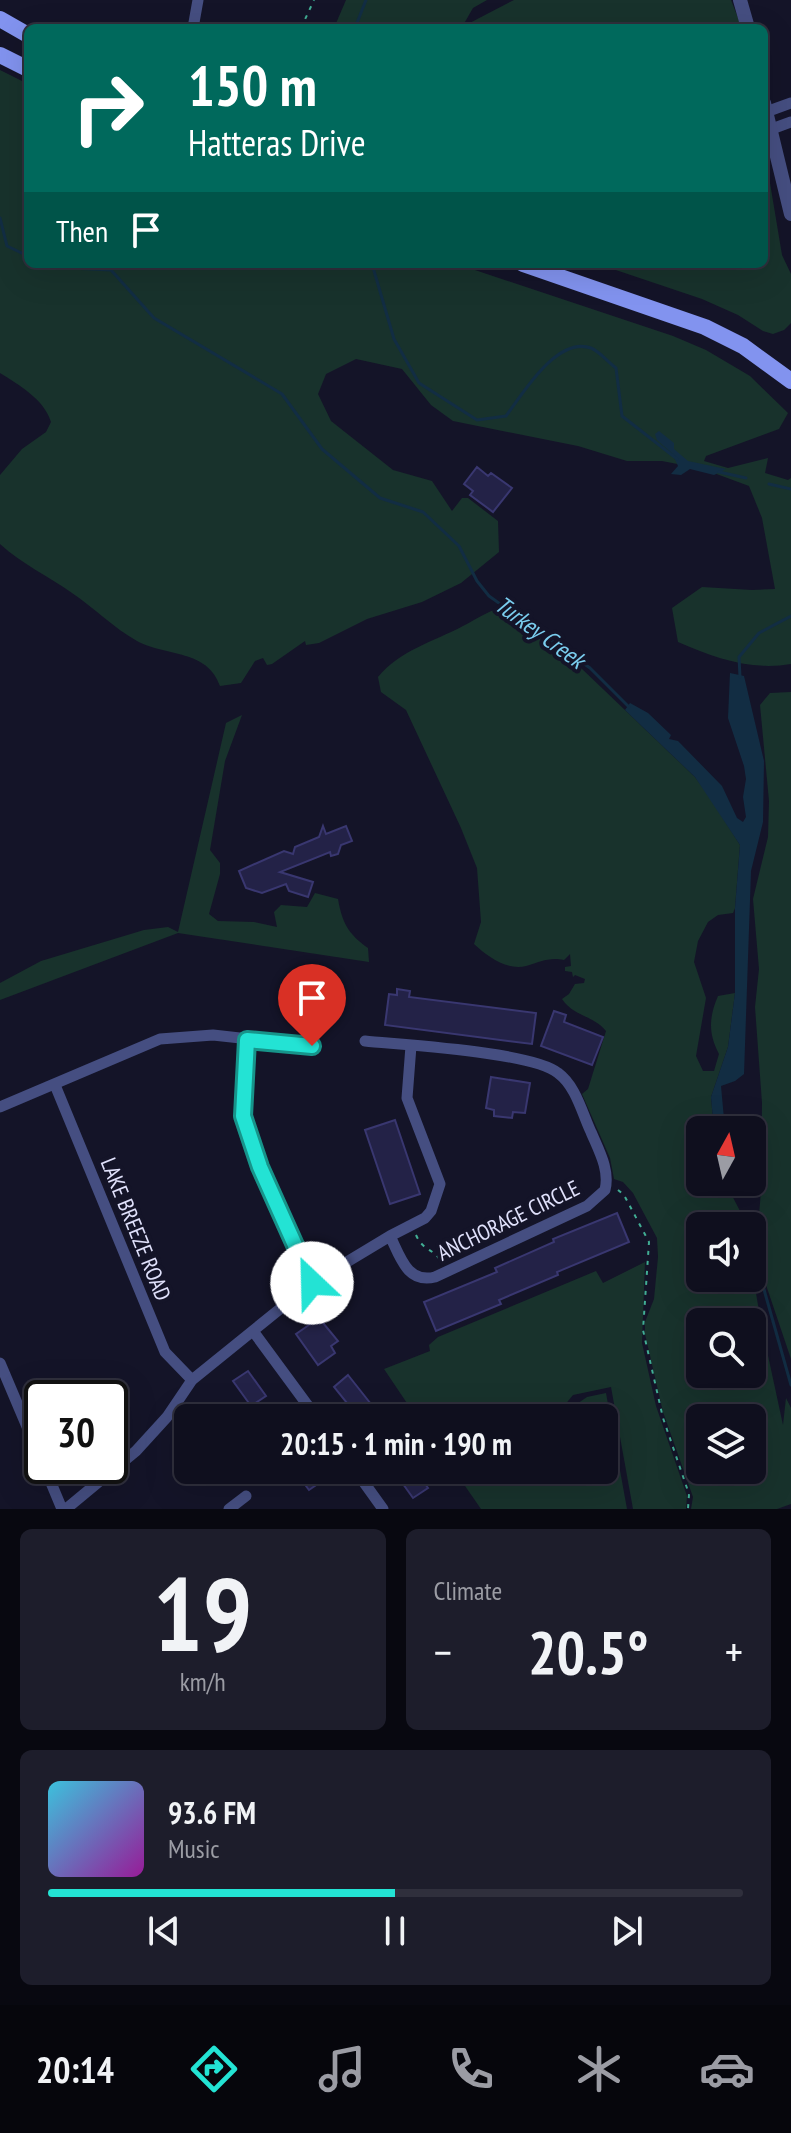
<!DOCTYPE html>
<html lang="en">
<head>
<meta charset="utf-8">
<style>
  :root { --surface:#0f0f1e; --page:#1d1d2b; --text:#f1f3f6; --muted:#9b9ca4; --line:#2f2f3c; --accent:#23e3d4 }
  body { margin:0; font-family:"PT Sans Narrow",sans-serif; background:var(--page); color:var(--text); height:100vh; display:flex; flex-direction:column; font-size:30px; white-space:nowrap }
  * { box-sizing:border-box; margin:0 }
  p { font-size:26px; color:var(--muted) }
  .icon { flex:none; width:44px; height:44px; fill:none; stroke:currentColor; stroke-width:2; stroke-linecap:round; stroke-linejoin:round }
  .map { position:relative; height:1509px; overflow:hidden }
  .sheet { display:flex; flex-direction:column; gap:20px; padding:20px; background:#080810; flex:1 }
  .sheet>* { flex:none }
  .hud { position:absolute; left:24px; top:24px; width:744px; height:244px; border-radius:12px; box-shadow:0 8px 32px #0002,0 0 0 2px var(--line); background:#00695c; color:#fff; overflow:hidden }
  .needle { width:52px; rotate:8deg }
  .tools { position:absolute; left:686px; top:1116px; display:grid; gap:16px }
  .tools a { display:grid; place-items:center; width:80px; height:80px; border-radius:12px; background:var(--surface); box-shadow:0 8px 32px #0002,0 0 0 2px var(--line); font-size:40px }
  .speed { position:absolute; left:24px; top:1380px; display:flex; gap:16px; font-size:40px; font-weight:700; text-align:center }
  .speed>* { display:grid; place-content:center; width:104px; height:104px; border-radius:50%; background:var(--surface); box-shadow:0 8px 32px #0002,0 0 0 2px var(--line); line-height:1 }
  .speed .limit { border:4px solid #111; border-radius:12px; background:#fff; color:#111 }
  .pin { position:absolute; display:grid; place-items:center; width:68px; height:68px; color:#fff; margin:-82px -34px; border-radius:50% 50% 50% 0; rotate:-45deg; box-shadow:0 0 8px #0007 }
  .pin .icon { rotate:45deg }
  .me { position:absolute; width:88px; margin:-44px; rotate:336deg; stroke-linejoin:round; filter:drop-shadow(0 0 6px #0008) }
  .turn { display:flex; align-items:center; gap:28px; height:168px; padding:0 32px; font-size:36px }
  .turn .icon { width:104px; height:104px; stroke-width:2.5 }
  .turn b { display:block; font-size:56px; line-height:68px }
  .then { display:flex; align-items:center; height:76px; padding:0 32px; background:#0003; gap:16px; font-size:30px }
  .big { font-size:60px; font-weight:600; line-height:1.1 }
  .sheet .card { flex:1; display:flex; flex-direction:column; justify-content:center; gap:12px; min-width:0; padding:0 28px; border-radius:12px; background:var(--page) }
  .sheet .dial { align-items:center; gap:0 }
  .dial b { font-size:104px; line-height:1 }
  .song { display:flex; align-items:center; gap:24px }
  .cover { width:96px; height:96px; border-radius:12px; background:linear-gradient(135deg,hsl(190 70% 55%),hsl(300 70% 35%)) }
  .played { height:8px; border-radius:4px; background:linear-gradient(90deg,var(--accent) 50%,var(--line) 50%) }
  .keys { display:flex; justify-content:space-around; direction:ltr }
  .heat { display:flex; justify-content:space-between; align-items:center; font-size:44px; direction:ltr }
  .sheet .tiles { flex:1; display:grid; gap:20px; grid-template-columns:1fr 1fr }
  .card:last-child { grid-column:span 2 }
  .trip { position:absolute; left:174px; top:1404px; width:444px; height:80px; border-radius:12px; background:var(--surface); box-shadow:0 8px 32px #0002,0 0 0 2px var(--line); font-weight:600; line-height:80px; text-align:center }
  .tabs { display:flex; height:128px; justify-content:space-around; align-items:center; background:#06060c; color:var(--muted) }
  .tabs .icon { width:56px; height:56px }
  .tabs .current { color:var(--accent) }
  .tabs b { font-size:36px; color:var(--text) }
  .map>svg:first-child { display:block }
</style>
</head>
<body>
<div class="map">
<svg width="791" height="1509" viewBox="0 0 791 1509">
  <rect width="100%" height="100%" fill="#141428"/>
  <path fill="#18322c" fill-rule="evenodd" d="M346 0H487L473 8 462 27 514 0H731L742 28H334Z
    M0 70 28 84V264H457L673 336 706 350 750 376 788 413 779 429 706 456 704 461 728 468 768 458 765 473 788 480 791 478V664C751 671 715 658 678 642L672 608 702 587 752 590 775 589 762 518 749 486 703 469 662 461H627L578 446 453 421 431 405 402 369 356 359 326 374 318 394 331 421 393 470 432 481 452 511 462 498H468L498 521 499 552 461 583 422 602 367 619 319 643 306 645 305 641 272 664 267 665 263 658 255 661 241 683 220 686C207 649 167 657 137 641 114 628 94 608 72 593 48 576 22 564 0 544V475L22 449 46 432 51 422C44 399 19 385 0 373Z
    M764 147 782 255 791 274V323L784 330 773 334 763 331 738 315 702 299 598 264H764Z
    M509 607 520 621 581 668 695 777 710 798 740 845 735 908 733 913 718 915 708 922 698 941 694 962 706 998 696 1056 703 1071H714L719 1054C708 1033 709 1017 718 996L735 993 728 1047 711 1097 714 1130H700V1182H725L740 1211 744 1226H700V1278H752V1269L761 1323 783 1425 786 1398 791 1408V1504L777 1509H691L693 1497 663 1412 645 1334V1322L654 1299 658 1257 657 1238 633 1193 623 1182 614 1179 610 1158 582 1094 588 1089 606 1031C593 1015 574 1017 562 999L569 994 575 984 584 983 585 979 575 975 573 977 572 972 565 971V967L571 966 570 954 564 960C548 957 541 962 526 966 507 971 487 956 474 944L481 922 477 868 461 828 406 710 381 692 378 677C400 650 433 642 463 626 479 618 491 608 509 607ZM700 1322H752V1374H700ZM700 1418H752V1470H700Z
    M791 692V1359L763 1276 757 1239 761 1191 762 1103 755 1007 759 969 753 899 768 837 769 801 760 705 770 693Z
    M242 715 225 761 210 850 220 863V874L209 914 218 921 254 922 277 927 274 912 281 905 307 907 315 893 338 899C342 922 348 934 368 948L369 962 178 933 0 1000V983L41 961 144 930 168 927 178 932 226 723Z
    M645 1262 642 1343 656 1406 687 1496 686 1509H633L611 1387 573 1395 554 1418H417L384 1369 430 1351 429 1345 438 1337 596 1271 603 1283Z
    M606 1393 627 1509H481L454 1470H536L543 1480 567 1476 568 1470H604V1418H573L571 1408 587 1397Z"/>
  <path fill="#122d43" d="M659 431 674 443V449L688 461 726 469 714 475 690 469 681 475 671 474 678 466 672 453 657 440 655 434Z
    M730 673 744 676 764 761 763 822 751 871 744 1074 735 1081 721 1086 725 1130H714L711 1097 728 1047 735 993V908L740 845 695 777 625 710 630 703 648 713 671 735 669 739 678 741 722 786 737 818 743 822 746 817 743 797 746 779 744 766 728 718Z"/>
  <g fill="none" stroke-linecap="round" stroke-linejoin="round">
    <path stroke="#122d43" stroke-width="3" d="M355 28 366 0
      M0 218 7 246 28 256
      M45 264 52 267 111 270 154 318 282 394 322 449 380 498 423 512 459 546 477 581 489 596 590 668 629 707
      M372 264 394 339 419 383 477 420 506 416C523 393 557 336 591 348 599 351 608 362 616 368L622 416 677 459
      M719 472 746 478
      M769 484 791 489
      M740 677 739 657 759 633 791 616
      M752 1247 791 1385"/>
  </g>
  <path fill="#232247" stroke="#393770" stroke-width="2" d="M477 467 488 476 491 473 512 488 493 512 470 495 473 491 464 484Z
    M323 826 326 834 346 826 352 841 341 845 338 854 331 856 330 852 280 872 313 882 308 897 289 891 286 884 262 893 246 888 239 871 284 851 293 854 295 847 319 837Z
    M397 989 410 991 409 997 536 1013 532 1044 385 1025 389 994 397 995Z
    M554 1011 566 1015 564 1022 603 1037 592 1065 541 1046Z
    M491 1077 530 1083 525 1113 513 1112 512 1118 494 1116V1110L486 1108Z
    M395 1120 420 1194 390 1204 365 1130Z
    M617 1213 629 1242 557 1272 558 1275 499 1300 501 1304 436 1331 424 1302 497 1272 495 1268 554 1242 553 1239Z
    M319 1318 338 1341 331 1346 335 1353 318 1365 296 1334Z
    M248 1371 266 1396 251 1406 233 1381Z
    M348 1375 382 1418H359L334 1387Z
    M294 1470H319L325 1479 309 1490Z
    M393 1470H415L428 1488 413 1498Z"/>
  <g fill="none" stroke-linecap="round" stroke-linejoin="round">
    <path stroke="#41ae94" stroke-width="2" stroke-dasharray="4 6" stroke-linecap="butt" d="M301 28 314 0
      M764 62 769 90
      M618 1190 624 1195 649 1242 643 1330 663 1418 689 1494 688 1509
      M416 1235C423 1251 434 1249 440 1260"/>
    <path stroke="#454e81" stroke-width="11" d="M193 28 198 0
      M766 112 791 103
      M769 130 791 122
      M247 1040 243 1116 260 1167 312 1283
      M365 1041C404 1045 532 1052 558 1073 576 1086 582 1113 591 1132 599 1151 610 1170 605 1190L587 1206 435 1277C407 1284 400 1256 390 1236
      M55 1085 165 1352 192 1380
      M0 1107 160 1039 213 1035 312 1046
      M253 1331 317 1418
      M0 1363 42 1462
      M44 1466 62 1509
      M355 1470 383 1509
      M66 1509 136 1451 167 1417 192 1380 312 1283 390 1236 425 1218 431 1211 440 1184 407 1098 411 1046
      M229 1509 246 1496"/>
    <path stroke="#454e81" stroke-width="14" d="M740 0 748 28
      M764 103 791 214"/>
    <path stroke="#8293ef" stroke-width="16" d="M0 19 28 35
      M0 55 28 69
      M523 264 705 327 743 346 791 381"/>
  </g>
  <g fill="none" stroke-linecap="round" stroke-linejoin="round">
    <defs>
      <path id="route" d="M312 1283 260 1167 243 1116 247 1040 312 1046"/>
    </defs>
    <use href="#route" stroke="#17948a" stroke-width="20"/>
    <use href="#route" stroke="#23e3d4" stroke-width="14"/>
  </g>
  <g text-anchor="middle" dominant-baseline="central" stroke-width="8" stroke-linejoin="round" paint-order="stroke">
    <g font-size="22" fill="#e0e1fb" stroke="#141428">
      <text transform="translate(508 1220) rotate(-26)">ANCHORAGE CIRCLE</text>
      <text transform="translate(136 1229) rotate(68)">LAKE BREEZE ROAD</text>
    </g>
    <g font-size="24" font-style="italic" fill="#7acdee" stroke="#141428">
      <text transform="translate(540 632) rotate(36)">Turkey Creek</text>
    </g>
  </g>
</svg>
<div class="tools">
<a><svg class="needle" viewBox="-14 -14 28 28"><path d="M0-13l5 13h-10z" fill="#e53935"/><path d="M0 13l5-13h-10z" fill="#9b9ca4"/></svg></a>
<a><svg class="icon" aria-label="sound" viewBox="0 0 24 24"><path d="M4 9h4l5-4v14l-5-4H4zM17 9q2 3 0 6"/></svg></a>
<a><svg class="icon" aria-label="search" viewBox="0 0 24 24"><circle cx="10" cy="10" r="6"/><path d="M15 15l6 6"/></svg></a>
<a><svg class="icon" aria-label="layers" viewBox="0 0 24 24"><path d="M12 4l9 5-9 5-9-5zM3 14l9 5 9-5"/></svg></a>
</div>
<div class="speed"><div class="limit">30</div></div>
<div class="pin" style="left:312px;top:1046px;background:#d93025"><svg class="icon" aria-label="arrive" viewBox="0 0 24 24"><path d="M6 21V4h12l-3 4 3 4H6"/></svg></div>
<svg class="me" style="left:312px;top:1283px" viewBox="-20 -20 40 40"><circle r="19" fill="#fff"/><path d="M0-13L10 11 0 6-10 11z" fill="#23e3d4"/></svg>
<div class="trip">20:15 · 1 min · 190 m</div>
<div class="hud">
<div class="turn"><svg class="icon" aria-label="right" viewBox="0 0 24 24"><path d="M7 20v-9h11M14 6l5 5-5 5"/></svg><div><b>150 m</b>Hatteras Drive</div></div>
<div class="then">Then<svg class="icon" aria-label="arrive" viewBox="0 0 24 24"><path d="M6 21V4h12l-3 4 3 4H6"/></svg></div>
</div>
</div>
<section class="sheet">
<div class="tiles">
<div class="card dial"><b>19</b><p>km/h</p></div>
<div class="card"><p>Climate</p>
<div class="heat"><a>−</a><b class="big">20.5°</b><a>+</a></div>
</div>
<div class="card">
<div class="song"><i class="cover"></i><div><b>93.6 FM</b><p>Music</p></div></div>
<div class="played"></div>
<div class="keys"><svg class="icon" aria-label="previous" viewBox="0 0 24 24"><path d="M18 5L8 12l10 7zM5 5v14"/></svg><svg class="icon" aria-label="pause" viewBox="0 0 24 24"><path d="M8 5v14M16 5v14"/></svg><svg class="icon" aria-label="next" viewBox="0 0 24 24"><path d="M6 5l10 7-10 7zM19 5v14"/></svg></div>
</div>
</div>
</section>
<nav class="tabs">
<b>20:14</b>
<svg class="icon current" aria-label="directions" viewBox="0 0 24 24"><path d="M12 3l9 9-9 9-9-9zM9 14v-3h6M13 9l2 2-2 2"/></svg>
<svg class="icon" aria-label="music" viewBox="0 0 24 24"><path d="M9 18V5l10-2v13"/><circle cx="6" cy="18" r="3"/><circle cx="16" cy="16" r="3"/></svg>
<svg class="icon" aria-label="phone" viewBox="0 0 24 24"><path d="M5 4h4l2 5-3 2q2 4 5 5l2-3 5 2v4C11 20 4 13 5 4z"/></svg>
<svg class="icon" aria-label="climate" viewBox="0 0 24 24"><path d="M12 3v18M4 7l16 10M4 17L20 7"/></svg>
<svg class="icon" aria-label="car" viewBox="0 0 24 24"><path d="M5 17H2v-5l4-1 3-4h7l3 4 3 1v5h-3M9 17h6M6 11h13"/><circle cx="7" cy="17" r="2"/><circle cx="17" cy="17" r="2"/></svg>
</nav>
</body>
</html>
